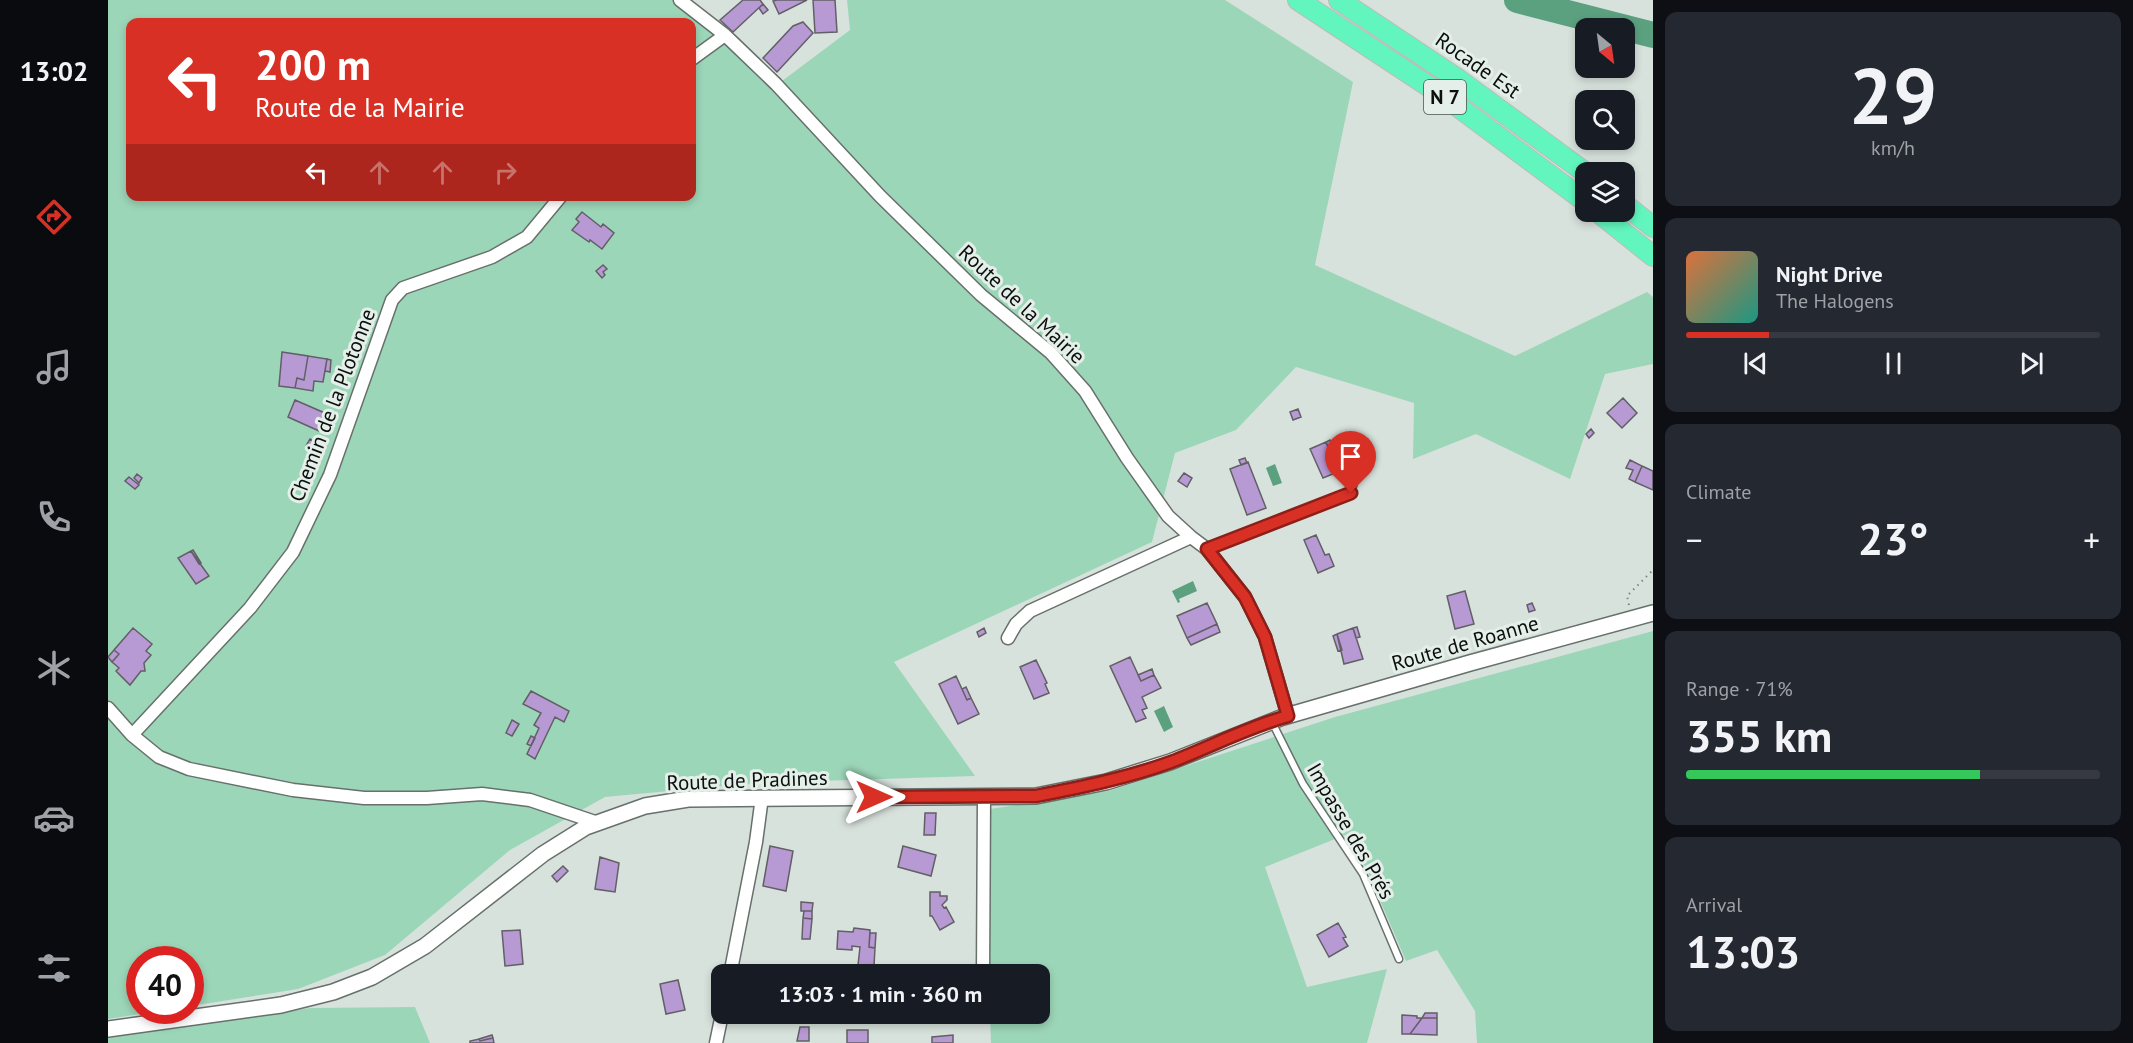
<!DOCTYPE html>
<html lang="en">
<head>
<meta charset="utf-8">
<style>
  :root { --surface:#171b24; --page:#242831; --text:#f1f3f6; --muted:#9ea1a6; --line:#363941; --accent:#d93025 }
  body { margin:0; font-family:"PT Sans",sans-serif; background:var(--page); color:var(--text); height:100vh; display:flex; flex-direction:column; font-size:22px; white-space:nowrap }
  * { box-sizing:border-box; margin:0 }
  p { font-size:20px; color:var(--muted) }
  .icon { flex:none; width:33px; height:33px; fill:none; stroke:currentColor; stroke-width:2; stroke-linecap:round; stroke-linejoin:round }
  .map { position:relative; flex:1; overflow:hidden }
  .details { display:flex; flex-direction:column; gap:12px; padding:12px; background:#0d0f14; width:480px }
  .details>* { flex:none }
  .hud { position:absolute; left:18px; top:18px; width:570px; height:183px; border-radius:12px; box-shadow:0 3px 9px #0003; background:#d93025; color:#fff; overflow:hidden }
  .needle { width:39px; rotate:151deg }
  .controls { position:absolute; left:1467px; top:18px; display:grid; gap:12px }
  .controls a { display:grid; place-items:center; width:60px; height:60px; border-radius:12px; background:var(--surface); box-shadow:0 3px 9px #0003; font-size:30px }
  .speed { position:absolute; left:18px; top:946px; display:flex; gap:12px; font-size:30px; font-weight:700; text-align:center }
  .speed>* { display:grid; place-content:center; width:78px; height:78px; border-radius:50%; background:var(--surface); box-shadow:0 3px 9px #0003; line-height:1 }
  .speed .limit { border:9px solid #d22; background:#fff; color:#111 }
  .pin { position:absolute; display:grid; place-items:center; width:51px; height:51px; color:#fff; margin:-62px -26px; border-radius:50% 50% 50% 0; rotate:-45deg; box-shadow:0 0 6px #0007 }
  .pin .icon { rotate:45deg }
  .me { position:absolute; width:66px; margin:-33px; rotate:90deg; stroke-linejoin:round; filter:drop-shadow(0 0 4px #0008) }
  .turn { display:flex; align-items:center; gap:21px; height:126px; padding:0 30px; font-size:27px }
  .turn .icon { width:78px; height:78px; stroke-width:2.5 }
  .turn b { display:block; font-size:42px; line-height:51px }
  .lanes { display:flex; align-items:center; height:57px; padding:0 30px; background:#0003; justify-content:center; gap:30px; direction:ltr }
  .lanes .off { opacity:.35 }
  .big { font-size:45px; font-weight:700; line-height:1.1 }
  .details .card { flex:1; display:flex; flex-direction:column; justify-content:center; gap:9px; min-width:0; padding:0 21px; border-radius:12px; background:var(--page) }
  .details .dial { align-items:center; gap:0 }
  .dial b { font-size:78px; line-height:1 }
  .song { display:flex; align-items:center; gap:18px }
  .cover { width:72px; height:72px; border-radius:9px; background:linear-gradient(135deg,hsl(20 70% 55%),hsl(170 70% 35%)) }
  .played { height:6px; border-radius:3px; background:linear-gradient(90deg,var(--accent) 20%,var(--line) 20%) }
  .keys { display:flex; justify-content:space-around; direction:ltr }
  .heat { display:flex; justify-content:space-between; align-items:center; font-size:33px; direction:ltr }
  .charge { height:9px; border-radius:4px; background:linear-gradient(90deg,#34c759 71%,var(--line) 0) }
  .trip { position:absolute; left:603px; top:964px; width:339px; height:60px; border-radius:12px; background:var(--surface); box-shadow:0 3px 9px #0003; font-weight:700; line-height:60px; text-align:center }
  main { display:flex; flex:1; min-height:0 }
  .tabs { display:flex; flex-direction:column; width:108px; justify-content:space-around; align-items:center; background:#090b0e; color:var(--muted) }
  .tabs .icon { width:42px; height:42px }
  .tabs .on { color:var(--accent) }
  .tabs b { font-size:27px; color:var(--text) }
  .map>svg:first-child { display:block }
</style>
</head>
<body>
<main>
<nav class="tabs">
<b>13:02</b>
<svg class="icon on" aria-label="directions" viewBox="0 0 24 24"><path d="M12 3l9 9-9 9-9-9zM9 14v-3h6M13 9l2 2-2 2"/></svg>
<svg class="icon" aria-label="music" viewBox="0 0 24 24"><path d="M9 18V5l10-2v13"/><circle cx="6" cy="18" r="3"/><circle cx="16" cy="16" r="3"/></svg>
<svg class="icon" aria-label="phone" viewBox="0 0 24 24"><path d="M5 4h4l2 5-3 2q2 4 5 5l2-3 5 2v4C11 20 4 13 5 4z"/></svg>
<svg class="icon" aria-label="climate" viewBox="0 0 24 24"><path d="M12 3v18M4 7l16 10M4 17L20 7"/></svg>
<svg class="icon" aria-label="car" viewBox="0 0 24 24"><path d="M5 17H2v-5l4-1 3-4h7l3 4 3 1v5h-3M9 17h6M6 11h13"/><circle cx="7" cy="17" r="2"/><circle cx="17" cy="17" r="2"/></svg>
<svg class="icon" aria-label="filters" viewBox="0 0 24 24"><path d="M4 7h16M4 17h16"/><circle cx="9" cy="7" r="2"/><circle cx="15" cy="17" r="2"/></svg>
</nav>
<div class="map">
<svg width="1545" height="1043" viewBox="0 0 1545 1043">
  <rect width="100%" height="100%" fill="#d8e2dc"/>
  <path fill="#9cd6b8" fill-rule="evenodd" d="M0 0H580L674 81 742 30 739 0H1117L1245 82 1207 265 1407 356 1539 292 1545 297V364L1497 374 1462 479 1368 434 1305 459 1306 403 1188 367 1128 430 1067 453 1044 542 786 662 867 776 648 783 497 797 402 850 277 955 190 989 83 1006 82 960H32V1011H51L0 1019ZM22 22H584V196H22Z
    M1545 631V1043H1369L1367 1011 1329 950 1298 961 1259 870 1237 835 1157 867 1199 987 1279 969 1259 1043H883L882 1014H932V975H882V809L1001 791 1227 717Z
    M307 1007 322 1043H0V1038L202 1008Z"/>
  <path fill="#5ba180" d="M1167 464 1174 483 1165 486 1158 468Z
    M1085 581 1089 591 1071 599 1072 602 1070 603 1064 591Z
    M1056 706 1065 727 1056 732 1046 711Z"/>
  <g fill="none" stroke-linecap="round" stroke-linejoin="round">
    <path stroke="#5ba180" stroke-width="26" d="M1409 0 1545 35"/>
  </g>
  <path fill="#b799d3" stroke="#625f66" stroke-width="1.5" d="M635 0H652L655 4 625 32 612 20Z
    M699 0 671 14 665 1 669 0Z
    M705 0H727L729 32 707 33Z
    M655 4 660 10 655 14 651 8Z
    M695 22 705 33 669 72 655 58 685 26Z
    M474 212 493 227 495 224 506 233 494 249 482 240 481 242 464 230 471 222 468 219Z
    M495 265 499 269 495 272 497 275 494 278 488 271Z
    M174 352 200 356 196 380 189 378 187 388 171 386Z
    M200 356 219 359 215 382 206 381 205 391 187 388 189 378 196 380Z
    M219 359 223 360 222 372 217 371Z
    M1515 398 1529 413 1514 428 1499 413Z
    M187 400 219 414 211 431 180 417Z
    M1190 409 1193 417 1185 420 1182 412Z
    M1483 429 1486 433 1481 438 1478 434Z
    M202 439 214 446 211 452 198 446Z
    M1222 440 1229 455 1224 457 1218 442Z
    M1218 442 1232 471 1215 478 1202 449Z
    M1137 458 1139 463 1133 465 1131 460Z
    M1522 460 1534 466 1527 482 1521 479 1525 470 1518 468Z
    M1140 462 1158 508 1139 515 1122 469Z
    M1534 466 1545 471V490L1527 482Z
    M1076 473 1084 478 1079 487 1070 481Z
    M29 474 34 478 31 483 26 478Z
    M21 477 31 485 27 489 17 481Z
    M1208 535 1217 555 1221 554 1226 566 1210 573 1196 540Z
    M85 550 93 563 91 564 83 551Z
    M83 551 101 576 88 584 70 558Z
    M1357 591 1366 624 1347 629 1339 596Z
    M1099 603 1109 624 1079 638 1069 616Z
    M1424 603 1427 610 1421 612 1419 605Z
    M1109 624 1112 632 1083 645 1079 638Z
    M1249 627 1252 637 1248 638 1245 628Z
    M25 628 44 644 38 651 43 655 36 663 37 671H33L22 685 8 671 11 668 4 662 11 654 6 650Z
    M876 628 878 633 871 637 869 632Z
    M1245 628 1255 659 1236 664 1229 634Z
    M1229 634 1234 650 1230 651 1225 636Z
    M6 650 11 654 4 662 0 657Z
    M1022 657 1033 681 1046 675 1053 688 1034 697 1039 708 1034 710 1038 718 1028 722 1002 666Z
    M928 660 939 683 937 684 941 693 926 699 912 667Z
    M1044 669 1046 675 1033 681 1030 675Z
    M848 676 859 700 863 698 871 714 850 724 831 684Z
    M858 687 863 698 859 700 854 689Z
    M423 691 461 711 456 722 447 717 427 759 419 754 431 728 426 725 433 713 415 704Z
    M404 720 411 724 404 736 398 733Z
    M423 736 427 738 423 746 419 744Z
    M817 813H828L827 835H816Z
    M662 846 685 851 678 891 655 886Z
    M795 846 828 855 823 876 790 867Z
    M492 857 511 863 507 892 487 889Z
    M455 866 460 871 449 882 444 876Z
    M822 892H832V896H839V900L834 905 836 908 838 907 846 922 832 930 824 916H822Z
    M693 902 705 903 704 911H693Z
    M696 911H704V919L695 918Z
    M695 918 704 919 702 939H694Z
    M1230 923 1238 937 1235 938 1240 946 1221 957 1209 935Z
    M746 928 762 930 761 947 767 948 766 966 750 965 752 947 744 946V950L729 949 730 931 745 932Z
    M412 930 415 964 397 966 394 931Z
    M762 933H768L767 948 761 947Z
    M570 980 577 1010 558 1014 552 984Z
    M1317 1013H1329V1018H1314Z
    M1294 1015 1309 1016V1018H1314L1302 1034H1294Z
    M1314 1018H1329V1035L1302 1034Z
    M692 1027H701V1041H689Z
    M739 1030H760V1043H739Z
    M384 1035 385 1038 372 1041 371 1039Z
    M845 1035V1043H824V1037Z
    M385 1038 386 1043H362V1041L371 1039 372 1041Z"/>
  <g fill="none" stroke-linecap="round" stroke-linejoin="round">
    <defs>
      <path id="service" d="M1100 549 1243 493 1246 483
        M1164 722 1195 784 1255 874 1291 959"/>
      <path id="minor" d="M572 0 617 35 668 84 772 196 873 295 943 353 977 391 1019 458 1060 516 1083 537 1099 549 1137 597 1157 637 1180 716
        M584 59 617 35
        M900 638 908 624 922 611 1083 537
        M0 708 24 735 51 757 81 769 185 790 256 798H319L374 794 422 800 490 823
        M24 735 142 608 185 552 222 475 284 300 295 288 384 257 419 237 453 196
        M622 975 648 842 654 797
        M875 975 876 797
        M608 1043 614 1014"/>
      <path id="tertiary" d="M0 1029 173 1005 225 992 264 977 317 946 435 854 478 827 537 806 580 799 928 796 998 782 1062 762 1175 717 1362 663 1545 613"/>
      <path id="trunk" d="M1190 0 1337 97 1478 202
        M1231 0 1351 80 1478 173
        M1516 204 1545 227
        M1490 212 1545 256"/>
    </defs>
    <use href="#service" stroke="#67706b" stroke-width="9"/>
    <use href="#minor" stroke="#67706b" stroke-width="15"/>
    <use href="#tertiary" stroke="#67706b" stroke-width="18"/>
    <use href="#trunk" stroke="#bbbcbb" stroke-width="22"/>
    <path stroke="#7e8681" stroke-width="2" stroke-dasharray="1.5 4.5" stroke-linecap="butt" d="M1521 605 1519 596 1545 570"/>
    <use href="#service" stroke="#fff" stroke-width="6"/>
    <use href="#minor" stroke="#fff" stroke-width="12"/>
    <use href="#tertiary" stroke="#fff" stroke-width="15"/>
    <use href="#trunk" stroke="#62f6be" stroke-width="20"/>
  </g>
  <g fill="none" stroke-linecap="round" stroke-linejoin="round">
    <defs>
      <path id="route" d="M766 797 928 796C974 787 1019 778 1063 762 1102 747 1140 727 1180 716L1157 637 1137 597 1099 549 1243 493"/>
    </defs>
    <use href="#route" stroke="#8d1f18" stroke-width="15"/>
    <use href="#route" stroke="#d93025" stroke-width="10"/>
  </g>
  <g text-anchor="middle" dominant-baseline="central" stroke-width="6" stroke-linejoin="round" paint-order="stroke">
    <rect fill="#e5efe9" stroke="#4c524f" stroke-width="1.5" x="1316" y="80" width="42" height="34" rx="4.5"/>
    <g font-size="20" font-weight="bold" fill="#0b0f0d">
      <text x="1337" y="97">N 7</text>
    </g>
    <g font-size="21" fill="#0b0f0d" stroke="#e5efe9">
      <text transform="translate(1370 65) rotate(35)">Rocade Est</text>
      <text transform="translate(914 304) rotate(43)">Route de la Mairie</text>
      <text transform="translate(224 405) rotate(-69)">Chemin de la Plotonne</text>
      <text transform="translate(1357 643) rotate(-16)">Route de Roanne</text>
      <text transform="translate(639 780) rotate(-2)">Route de Pradines</text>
      <text transform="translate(1243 831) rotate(60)">Impasse des Prés</text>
    </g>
  </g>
</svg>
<div class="controls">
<a><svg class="needle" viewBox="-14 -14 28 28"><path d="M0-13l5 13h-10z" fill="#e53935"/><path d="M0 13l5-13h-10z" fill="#9ea1a6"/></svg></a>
<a><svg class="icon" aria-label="search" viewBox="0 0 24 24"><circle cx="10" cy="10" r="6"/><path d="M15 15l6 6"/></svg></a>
<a><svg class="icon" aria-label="layers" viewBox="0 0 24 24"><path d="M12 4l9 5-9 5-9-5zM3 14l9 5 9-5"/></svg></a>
</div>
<div class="speed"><div class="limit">40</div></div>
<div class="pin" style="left:1243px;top:493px;background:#d93025"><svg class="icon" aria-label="arrive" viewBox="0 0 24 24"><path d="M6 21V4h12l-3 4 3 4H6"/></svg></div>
<svg class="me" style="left:766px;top:797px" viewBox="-20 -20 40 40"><path d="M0-17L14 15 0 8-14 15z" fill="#d93025" stroke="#fff" stroke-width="4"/></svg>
<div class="trip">13:03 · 1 min · 360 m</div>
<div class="hud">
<div class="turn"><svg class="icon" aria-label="left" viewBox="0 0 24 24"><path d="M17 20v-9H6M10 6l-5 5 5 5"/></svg><div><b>200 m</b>Route de la Mairie</div></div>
<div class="lanes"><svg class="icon" aria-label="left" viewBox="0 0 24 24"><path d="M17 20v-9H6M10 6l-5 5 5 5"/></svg><svg class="icon off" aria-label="ahead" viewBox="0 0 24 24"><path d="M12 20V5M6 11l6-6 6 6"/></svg><svg class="icon off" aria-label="ahead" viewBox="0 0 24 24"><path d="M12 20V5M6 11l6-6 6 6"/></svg><svg class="icon off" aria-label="right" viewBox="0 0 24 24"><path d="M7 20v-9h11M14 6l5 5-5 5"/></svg></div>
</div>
</div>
<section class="details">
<div class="card dial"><b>29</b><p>km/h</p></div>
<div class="card">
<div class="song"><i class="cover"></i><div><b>Night Drive</b><p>The Halogens</p></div></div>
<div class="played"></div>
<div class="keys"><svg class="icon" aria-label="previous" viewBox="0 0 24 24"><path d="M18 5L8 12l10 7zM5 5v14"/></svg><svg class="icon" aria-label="pause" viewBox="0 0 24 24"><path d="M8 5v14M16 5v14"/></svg><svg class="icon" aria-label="next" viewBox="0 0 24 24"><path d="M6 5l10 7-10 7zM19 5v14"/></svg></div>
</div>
<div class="card"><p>Climate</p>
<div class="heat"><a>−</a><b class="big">23°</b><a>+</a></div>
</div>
<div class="card"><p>Range · 71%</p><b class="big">355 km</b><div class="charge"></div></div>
<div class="card"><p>Arrival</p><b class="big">13:03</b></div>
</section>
</main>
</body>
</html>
